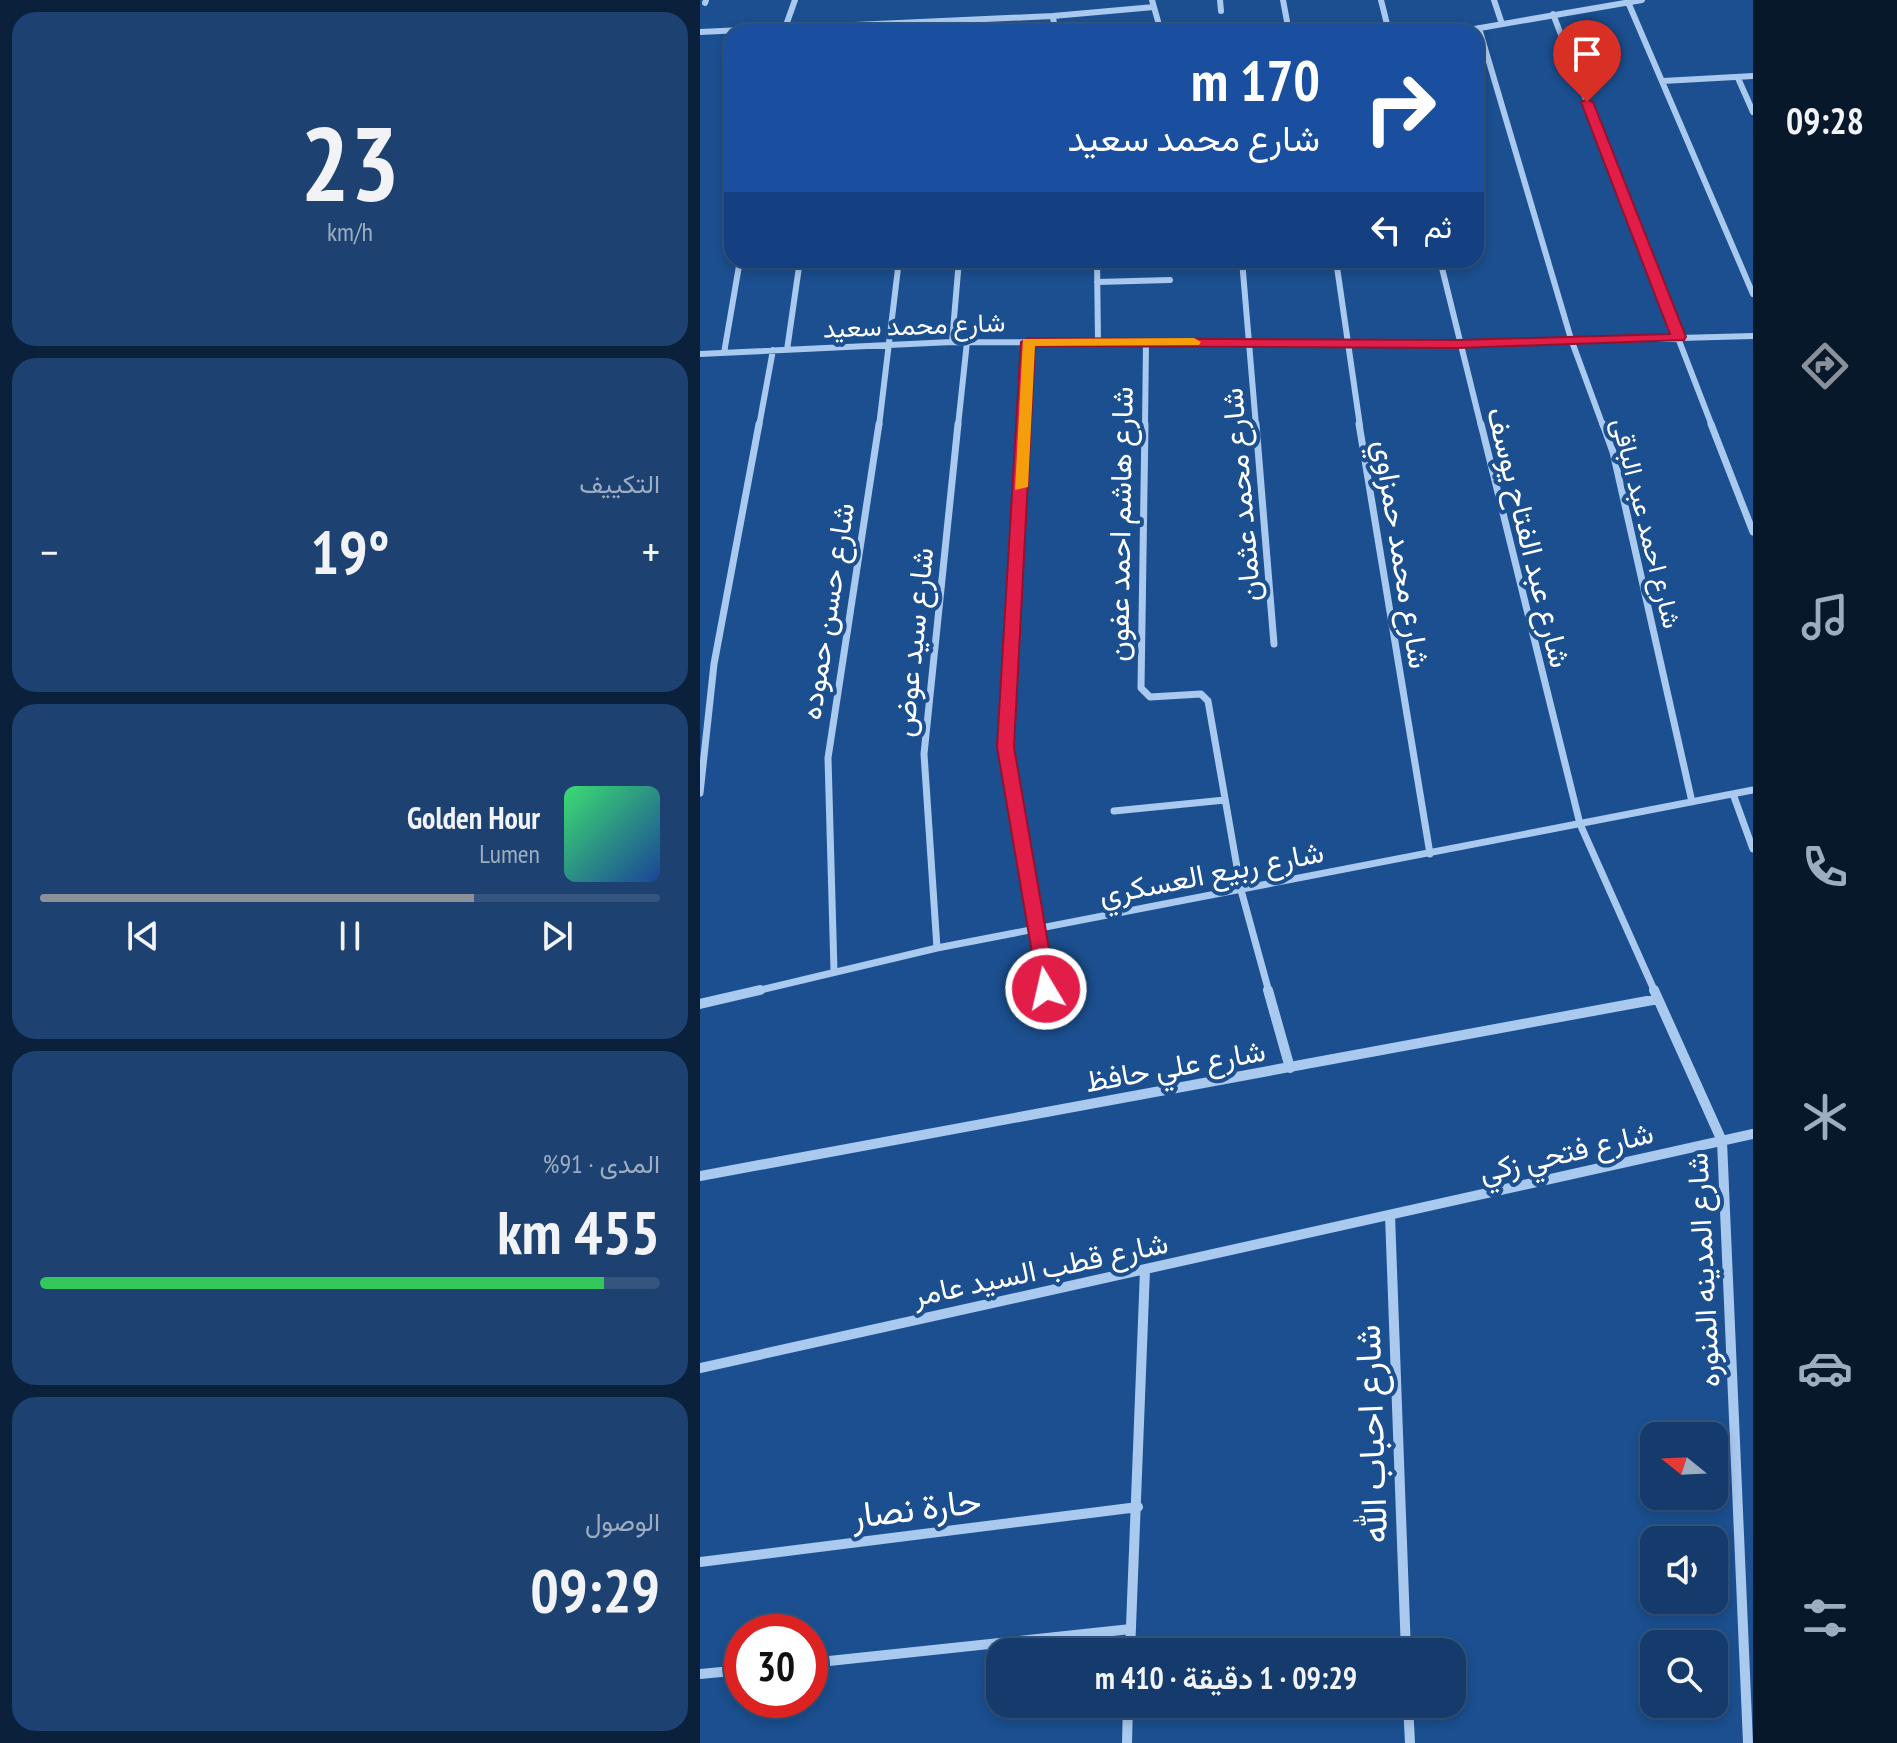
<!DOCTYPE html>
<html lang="ar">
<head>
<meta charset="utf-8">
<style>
  :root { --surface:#143b6b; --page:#1d4271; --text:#f1f3f6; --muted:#9dadc1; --line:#33557e; --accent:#8c9099 }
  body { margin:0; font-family:"PT Sans Narrow",Vazirmatn,sans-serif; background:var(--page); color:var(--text); direction:rtl; height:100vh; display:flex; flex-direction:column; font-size:30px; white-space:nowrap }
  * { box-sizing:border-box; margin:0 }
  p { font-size:26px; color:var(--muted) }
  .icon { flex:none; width:44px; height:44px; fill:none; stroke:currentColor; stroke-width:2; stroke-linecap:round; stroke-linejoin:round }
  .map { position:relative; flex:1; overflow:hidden; direction:ltr }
  .drawer { display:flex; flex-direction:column; gap:12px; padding:12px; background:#0b203b; width:700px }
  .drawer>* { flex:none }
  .guide { position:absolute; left:24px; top:24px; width:760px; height:244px; border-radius:24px; box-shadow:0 4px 12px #0003,0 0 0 2px var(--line); direction:rtl; background:#1a4fa0; color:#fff; overflow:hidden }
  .needle { width:52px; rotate:288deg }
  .tools { position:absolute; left:940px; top:1422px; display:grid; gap:16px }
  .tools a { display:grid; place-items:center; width:88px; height:88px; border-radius:16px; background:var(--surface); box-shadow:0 4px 12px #0003,0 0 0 2px var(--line); font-size:40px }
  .speed { position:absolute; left:24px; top:1614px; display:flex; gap:16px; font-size:40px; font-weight:700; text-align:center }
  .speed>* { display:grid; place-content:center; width:104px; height:104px; border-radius:50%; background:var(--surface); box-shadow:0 4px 12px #0003,0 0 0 2px var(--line); line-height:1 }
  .speed .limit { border:12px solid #d22; background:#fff; color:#111 }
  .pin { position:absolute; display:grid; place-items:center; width:68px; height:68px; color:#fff; margin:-82px -34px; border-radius:50% 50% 50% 0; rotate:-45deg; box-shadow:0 0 8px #0007 }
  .pin .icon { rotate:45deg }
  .me { position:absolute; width:88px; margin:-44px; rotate:351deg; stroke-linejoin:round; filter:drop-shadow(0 0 6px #0008) }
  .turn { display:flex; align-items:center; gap:28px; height:168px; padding:0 32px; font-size:36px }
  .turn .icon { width:104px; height:104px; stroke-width:2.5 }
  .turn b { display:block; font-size:56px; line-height:68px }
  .then { display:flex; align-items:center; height:76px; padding:0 32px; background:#0003; gap:16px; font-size:30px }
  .big { font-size:60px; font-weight:600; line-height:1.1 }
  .drawer .tile { flex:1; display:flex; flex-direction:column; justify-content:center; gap:12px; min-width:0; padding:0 28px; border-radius:24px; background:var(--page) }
  .drawer .dial { align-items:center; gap:0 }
  .dial b { font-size:104px; line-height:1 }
  .song { display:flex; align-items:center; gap:24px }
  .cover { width:96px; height:96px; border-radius:12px; background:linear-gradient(135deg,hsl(140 70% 55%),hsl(220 70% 35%)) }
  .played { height:8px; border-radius:4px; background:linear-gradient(90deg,var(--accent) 70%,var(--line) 70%) }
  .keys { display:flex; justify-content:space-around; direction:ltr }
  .heat { display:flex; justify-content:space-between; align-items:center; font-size:44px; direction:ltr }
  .charge { height:12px; border-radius:6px; background:linear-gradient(90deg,#34c759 91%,var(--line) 0) }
  .trip { position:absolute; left:286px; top:1638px; width:480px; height:80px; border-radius:24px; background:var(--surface); box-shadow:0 4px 12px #0003,0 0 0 2px var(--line); font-weight:600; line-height:80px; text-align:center; direction:rtl }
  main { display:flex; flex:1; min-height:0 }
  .menu { display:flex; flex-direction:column; width:144px; justify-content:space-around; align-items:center; background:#08182b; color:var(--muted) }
  .menu .icon { width:56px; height:56px }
  .menu .active { color:var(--accent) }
  .menu b { font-size:36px; color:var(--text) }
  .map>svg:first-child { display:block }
</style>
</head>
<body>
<main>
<nav class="menu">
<b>09:28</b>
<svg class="icon active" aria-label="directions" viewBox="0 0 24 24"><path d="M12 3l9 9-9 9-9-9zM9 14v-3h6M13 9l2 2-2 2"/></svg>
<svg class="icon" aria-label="music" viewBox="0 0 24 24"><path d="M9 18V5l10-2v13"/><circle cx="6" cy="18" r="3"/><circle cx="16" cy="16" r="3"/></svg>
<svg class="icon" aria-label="phone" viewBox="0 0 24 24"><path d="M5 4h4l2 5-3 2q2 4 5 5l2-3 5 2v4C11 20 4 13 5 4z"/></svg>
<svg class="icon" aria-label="climate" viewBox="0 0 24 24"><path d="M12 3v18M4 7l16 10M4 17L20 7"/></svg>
<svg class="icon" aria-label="car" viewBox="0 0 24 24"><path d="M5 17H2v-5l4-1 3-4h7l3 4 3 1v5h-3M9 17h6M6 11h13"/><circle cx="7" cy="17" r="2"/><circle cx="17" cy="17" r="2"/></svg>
<svg class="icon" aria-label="filters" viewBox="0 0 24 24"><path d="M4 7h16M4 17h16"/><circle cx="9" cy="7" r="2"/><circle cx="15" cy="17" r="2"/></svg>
</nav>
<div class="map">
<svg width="1053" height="1743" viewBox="0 0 1053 1743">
  <rect width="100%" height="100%" fill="#1b4f8f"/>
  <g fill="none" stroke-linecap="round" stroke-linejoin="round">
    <path stroke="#a9c9ee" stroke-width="6" d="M452 0 461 32
      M520 0 521 11
      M583 0 589 32
      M681 0 689 32
      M794 0 802 24
      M928 2 1053 294
      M5 3 6 0
      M853 14 1012 426
      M353 16 355 32
      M85 28 95 0
      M779 28 871 339 903 426
      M0 32 353 16 454 7
      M602 32 632 29
      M757 32 942 0
      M1038 78 1053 112
      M963 81 1053 76
      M397 260 398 342
      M542 260 556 426
      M636 260 660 426
      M740 260 781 426
      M397 282 470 280
      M252 342 259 260
      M87 350 100 260
      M24 353 40 260
      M0 354 252 342 758 344 1053 336
      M59 426 73 350
      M179 426 199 260
      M258 426 267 342
      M323 426 328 342
      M445 426 446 342"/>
    <path stroke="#a9c9ee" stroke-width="7" d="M324 424 306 747 346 992
      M445 424 441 688 450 697 501 694 508 701 541 890 569 992
      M556 424 574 644
      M659 424 730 854
      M781 424 880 824 955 992
      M903 424 913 452 992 802
      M1011 424 1053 532
      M0 793 14 664 59 424
      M1033 794 1053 849
      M414 811 525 800
      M237 948 224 754 258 424
      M134 971 128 758 179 424
      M52 992 237 948 1053 790"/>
    <path stroke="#a9c9ee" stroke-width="10" d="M346 990 351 1019
      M568 990 590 1068
      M954 990 1022 1141 1048 1743
      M0 1004 60 990
      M0 1176 958 999
      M690 1215 706 1652
      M0 1368 1053 1134
      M0 1562 438 1507
      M430 1652 445 1270
      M110 1663 431 1629
      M0 1674 42 1670
      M708 1704 710 1743
      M427 1743 428 1704"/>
  </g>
  <path fill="#e11d48" stroke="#92132f" stroke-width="2" d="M887 99 893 102 986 337 984 340 758 348 335 346 314 747 356 989 346 997 339 994 297 747 321 342 328 338 758 340 970 334 881 102Z"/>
  <path fill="#f59e0b" d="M494 338 501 342 499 345 335 346 328 487 315 490 323 339Z"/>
  <g text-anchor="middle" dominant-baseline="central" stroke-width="8" stroke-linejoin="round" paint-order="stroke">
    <g font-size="26" fill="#fff" stroke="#1b4f8f">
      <text transform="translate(214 325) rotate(-2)">شارع محمد سعيد</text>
      <text transform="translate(947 523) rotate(76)">شارع احمد عبد الباقى</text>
    </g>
    <g font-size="30" fill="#fff" stroke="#1b4f8f">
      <text transform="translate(540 495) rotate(-95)">شارع محمد عثمان</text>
      <text transform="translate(419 524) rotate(-89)">شارع هاشم احمد عفون</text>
      <text transform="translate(830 537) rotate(76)">شارع عبد الفتاح يوسف</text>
      <text transform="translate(703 554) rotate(81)">شارع محمد حمزاوي</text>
      <text transform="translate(126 611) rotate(-81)">شارع حسن حموده</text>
      <text transform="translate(212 642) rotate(-84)">شارع سيد عوض</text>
      <text transform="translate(511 872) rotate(-11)">شارع ربيع العسكري</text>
      <text transform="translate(475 1065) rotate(-10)">شارع علي حافظ</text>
      <text transform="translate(866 1151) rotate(-13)">شارع فتحي زكي</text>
      <text transform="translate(340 1268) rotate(-12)">شارع قطب السيد عامر</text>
      <text transform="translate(1002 1270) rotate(-93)">شارع المدينه المنوره</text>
    </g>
    <g font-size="36" fill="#fff" stroke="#1b4f8f">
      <text transform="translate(670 1434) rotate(-92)">شارع احباب الله</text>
      <text transform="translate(216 1507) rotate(-7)">حارة نصار</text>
    </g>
  </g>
</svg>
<div class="tools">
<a><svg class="needle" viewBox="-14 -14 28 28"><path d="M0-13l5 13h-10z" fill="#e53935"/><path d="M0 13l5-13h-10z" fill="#9dadc1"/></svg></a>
<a><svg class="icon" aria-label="sound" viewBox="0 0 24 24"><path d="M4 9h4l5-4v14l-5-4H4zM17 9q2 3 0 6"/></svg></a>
<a><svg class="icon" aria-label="search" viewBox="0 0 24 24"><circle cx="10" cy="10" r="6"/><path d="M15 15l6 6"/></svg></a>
</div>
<div class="speed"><div class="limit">30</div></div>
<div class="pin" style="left:887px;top:102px;background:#d93025"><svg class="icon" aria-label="arrive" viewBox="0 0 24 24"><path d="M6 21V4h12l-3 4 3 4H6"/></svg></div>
<svg class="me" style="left:346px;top:989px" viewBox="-20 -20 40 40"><circle r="17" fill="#e11d48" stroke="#fff" stroke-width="3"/><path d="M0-11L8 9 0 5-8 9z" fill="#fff"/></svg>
<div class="trip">09:29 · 1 دقيقة · 410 m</div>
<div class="guide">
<div class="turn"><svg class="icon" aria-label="right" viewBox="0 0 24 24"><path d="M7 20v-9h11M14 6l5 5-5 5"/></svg><div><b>170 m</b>شارع محمد سعيد</div></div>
<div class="then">ثم<svg class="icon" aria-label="left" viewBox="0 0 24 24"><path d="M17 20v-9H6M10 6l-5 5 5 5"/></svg></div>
</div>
</div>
<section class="drawer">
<div class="tile dial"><b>23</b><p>km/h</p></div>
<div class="tile"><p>التكييف</p>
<div class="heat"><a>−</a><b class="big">19°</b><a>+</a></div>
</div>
<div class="tile">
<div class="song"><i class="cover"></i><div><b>Golden Hour</b><p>Lumen</p></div></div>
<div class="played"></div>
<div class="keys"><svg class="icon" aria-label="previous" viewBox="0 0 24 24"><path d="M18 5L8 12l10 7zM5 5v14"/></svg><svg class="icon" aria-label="pause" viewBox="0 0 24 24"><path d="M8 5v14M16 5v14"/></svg><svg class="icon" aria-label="next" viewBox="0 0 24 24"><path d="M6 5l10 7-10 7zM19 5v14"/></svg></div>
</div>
<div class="tile"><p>المدى · 91%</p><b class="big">455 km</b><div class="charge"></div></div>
<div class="tile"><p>الوصول</p><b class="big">09:29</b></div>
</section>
</main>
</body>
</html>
